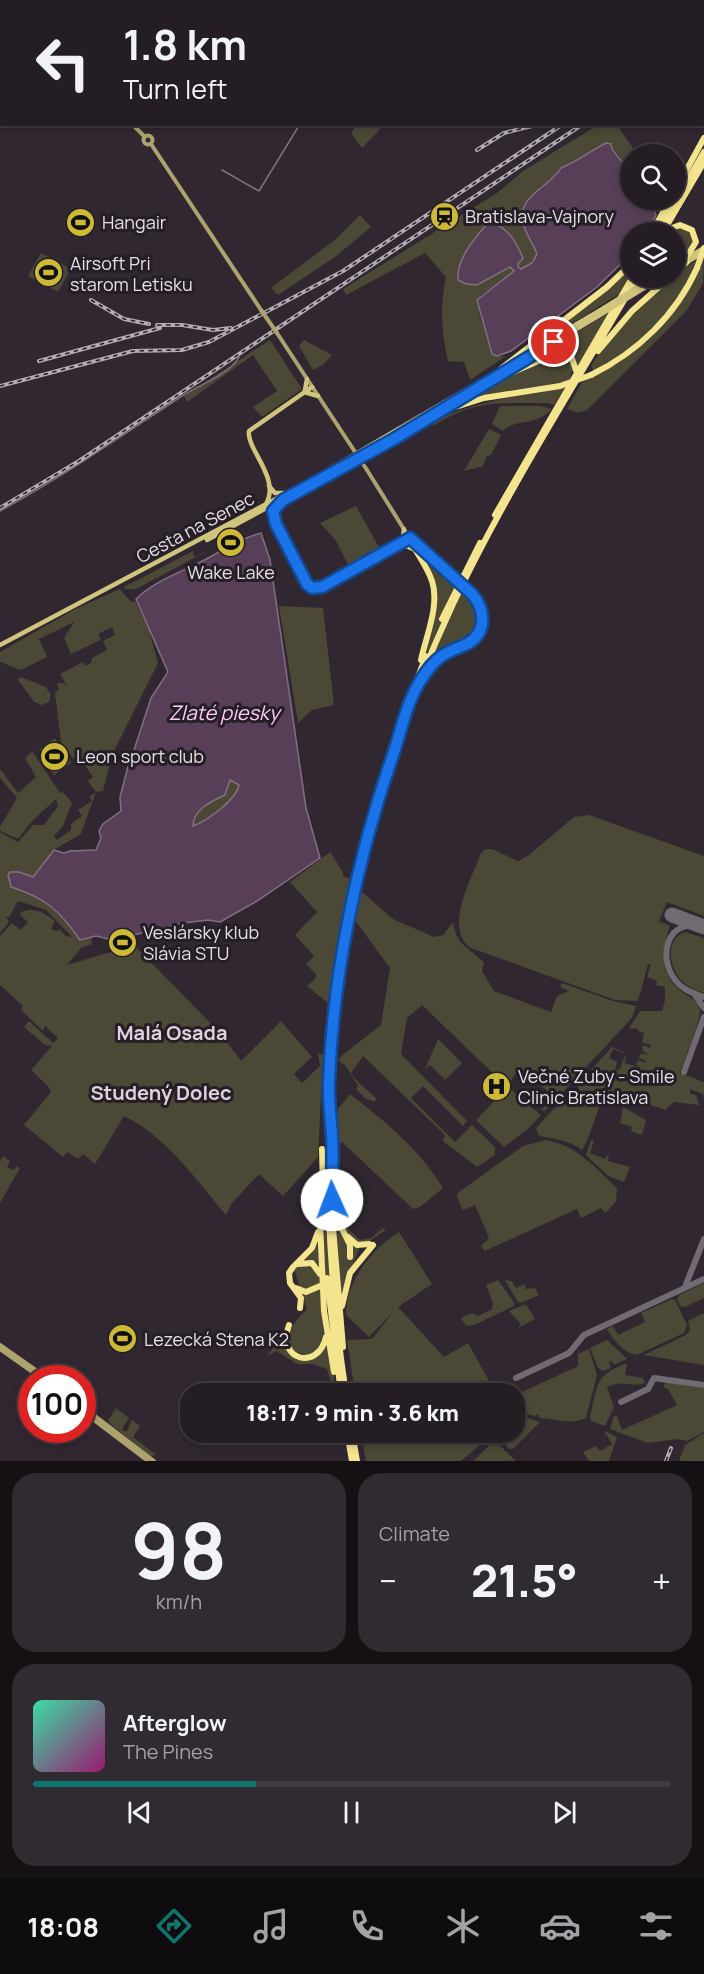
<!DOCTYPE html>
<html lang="en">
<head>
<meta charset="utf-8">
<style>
  :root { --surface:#241d24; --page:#302a31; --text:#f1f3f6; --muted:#a3a2a6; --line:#413b41; --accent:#0f766e }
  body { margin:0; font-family:Manrope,sans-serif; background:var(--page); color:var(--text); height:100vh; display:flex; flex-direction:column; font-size:22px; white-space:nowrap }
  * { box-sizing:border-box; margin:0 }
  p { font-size:20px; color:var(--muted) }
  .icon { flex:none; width:33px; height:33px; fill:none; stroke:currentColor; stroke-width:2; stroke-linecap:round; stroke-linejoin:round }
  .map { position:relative; height:1461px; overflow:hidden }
  .drawer { display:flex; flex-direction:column; gap:12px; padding:12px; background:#141014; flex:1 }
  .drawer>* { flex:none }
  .hud { position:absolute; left:0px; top:0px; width:705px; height:126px; box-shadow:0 3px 9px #0003,0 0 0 2px var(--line); background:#241d24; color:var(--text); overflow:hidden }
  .fabs { position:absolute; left:620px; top:144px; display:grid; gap:12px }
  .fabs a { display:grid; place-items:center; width:66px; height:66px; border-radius:50%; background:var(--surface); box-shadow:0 3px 9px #0003,0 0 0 2px var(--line); font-size:30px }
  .speed { position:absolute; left:18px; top:1365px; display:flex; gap:12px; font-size:30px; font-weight:700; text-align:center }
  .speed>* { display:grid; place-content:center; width:78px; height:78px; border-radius:50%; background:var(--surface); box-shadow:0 3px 9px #0003,0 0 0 2px var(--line); line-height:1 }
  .speed .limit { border:9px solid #d22; background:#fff; color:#111 }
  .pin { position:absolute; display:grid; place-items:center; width:51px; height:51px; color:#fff; margin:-26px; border:3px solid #fff; border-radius:50%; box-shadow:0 2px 6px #0007 }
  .me { position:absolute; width:66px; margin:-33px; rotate:358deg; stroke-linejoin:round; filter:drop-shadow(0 0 4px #0008) }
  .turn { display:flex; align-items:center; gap:21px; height:126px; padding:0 24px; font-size:27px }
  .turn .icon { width:78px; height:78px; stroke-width:2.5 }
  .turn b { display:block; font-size:42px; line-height:51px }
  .big { font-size:45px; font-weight:800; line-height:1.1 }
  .drawer .widget { flex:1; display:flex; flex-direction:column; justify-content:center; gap:9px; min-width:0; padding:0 21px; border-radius:24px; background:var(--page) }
  .drawer .dial { align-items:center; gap:0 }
  .dial b { font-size:78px; line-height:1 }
  .song { display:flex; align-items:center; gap:18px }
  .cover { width:72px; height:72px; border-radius:9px; background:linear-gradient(135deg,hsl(160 70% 55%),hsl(320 70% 35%)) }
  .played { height:6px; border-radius:3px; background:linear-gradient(90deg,var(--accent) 35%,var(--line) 35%) }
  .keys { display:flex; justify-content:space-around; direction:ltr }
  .heat { display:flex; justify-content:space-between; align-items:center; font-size:33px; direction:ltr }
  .drawer .tiles { flex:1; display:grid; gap:12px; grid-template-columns:1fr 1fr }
  .widget:last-child { grid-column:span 2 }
  .trip { position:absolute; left:180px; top:1383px; width:345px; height:60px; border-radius:24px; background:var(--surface); box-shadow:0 3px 9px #0003,0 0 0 2px var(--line); font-weight:800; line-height:60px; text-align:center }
  .tab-bar { display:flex; height:96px; justify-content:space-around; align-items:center; background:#0e0c0e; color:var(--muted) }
  .tab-bar .icon { width:42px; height:42px }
  .tab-bar .active { color:var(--accent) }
  .tab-bar b { font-size:27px; color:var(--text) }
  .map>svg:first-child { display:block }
</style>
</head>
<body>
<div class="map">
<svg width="704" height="1461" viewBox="0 0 704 1461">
  <rect width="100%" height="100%" fill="#302730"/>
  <path fill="#4b4835" d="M357 124H384V125L362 148 351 133Z
    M598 125H617L637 154H630V172L617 153 606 143 596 147 541 186 529 200 527 206V234L537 254 532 263 521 269 518 267 517 244 505 229 476 237 461 263 458 275 481 283 510 267 514 271 480 296 479 313 492 354 505 357 470 380 464 362 448 361C441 334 440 304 446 277L425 253 346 295 343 289 497 193 523 171Z
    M360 215 371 227 335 257 278 295 271 288 336 239Z
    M682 226 692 232 694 244 685 255 675 261V232H672L675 227Z
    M41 253 71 269 58 292 28 276Z
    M704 257 703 283 687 310 587 410 578 413 567 409 582 382 619 363 644 344 663 326 685 296Z
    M698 259C675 313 644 342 594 371L591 366C618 322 657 286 698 259Z
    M630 267V276L619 294 525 353Z
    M608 313 578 366C569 337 541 357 523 365Z
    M270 340 302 389 262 417 253 407 277 391 253 355 187 402 184 396Z
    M304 340 332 355 324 364 313 370 299 346Z
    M558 353 568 356 574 366 569 381 462 402 493 383Z
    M566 386 554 405 548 403C501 403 474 400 433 426L431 422C474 402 519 395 566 386Z
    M500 406H540L552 409C534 428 518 417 503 431L492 424Z
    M489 429 501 435 491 455 487 456 483 466 464 471Z
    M356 506 381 551 350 568 336 541 320 523Z
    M416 547C437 566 490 600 472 631L430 663 426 646 436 598Z
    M211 549 136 589H125L124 587 193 551 194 557Z
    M120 589 131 602 135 601 149 630 158 663 112 755 103 791 96 792 81 834 52 851 48 859 33 877 12 887C46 898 60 912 80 940L91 938 92 944 81 948 67 965 131 946 137 948 222 1035 241 1061 281 1021 312 1057 294 1074 302 1083 320 1066 318 1053 323 1055 318 1157 283 1196 259 1174 232 1203 226 1215C196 1180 166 1136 124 1116L95 1164 83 1154 78 1159 67 1152 63 1157 24 1125 51 1092 48 1086 31 1070 52 1046 45 1045 24 1027 29 1021 53 1043 58 1038 45 1026 43 1031 21 1010 23 1006 0 985V936L12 923 21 930 28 922 20 915 21 912C35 907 43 912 55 921L51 929 56 931 60 929 66 936 72 937 46 910 18 901 9 917 6 916 9 922 0 933V832L18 842 33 825H44L58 806 56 799 32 821 18 839 0 831V827L17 798 0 778V769L18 793 36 777 25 758 32 751 60 793 63 792 72 803 63 826 54 836 57 840 71 830V824L82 816 78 810 92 801 89 797 96 792 88 781 93 777 81 760 76 762 61 742 55 693 59 689 57 683H64L88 713 71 693 60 674 83 662 85 666 91 663 92 658 107 650 103 641 115 635 112 627 98 634 101 640 71 654 64 638 74 622 39 639 47 657 21 670 0 662V652L75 609Z
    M279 606 323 608 334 705 312 710 298 723Z
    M21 677 46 687 51 695 49 702 41 705 34 702 18 680Z
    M55 738 71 763 54 775 39 750Z
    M231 780 239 785C236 801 208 821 193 826 193 806 223 798 231 780Z
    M589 815 704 856V916L667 902 659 921 670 926C661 952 659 976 684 993 691 998 699 1001 700 1010 701 1021 684 1060 680 1073L704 1082V1099L703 1094 690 1089V1094L696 1095 699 1105 674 1102 665 1110C637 1100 610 1089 580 1091L578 1088 577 1085 612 1047 624 1052 622 1054V1052L613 1049 609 1058 617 1062 615 1070 620 1069 626 1053 625 1063 643 1069 636 1065 638 1060 645 1063 646 1061 639 1058 641 1053 648 1055 642 1050 643 1045 650 1048 651 1045 642 1042 644 1033 638 1031V1029L629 1028 640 1011H662L665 1000V987L656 985 657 981 647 977 651 964H648L638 1001 615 1000 471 948C443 929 472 878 481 853L485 849H492L518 861 529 855 574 817Z
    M330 852 343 872V876L350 879 328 1003 307 986 315 979 316 974 306 964 314 956 295 935 317 912 290 882Z
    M361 891 393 919 434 937 443 935 453 922C457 948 470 947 484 963L482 971 494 991 551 1012 557 996 569 991 560 987 562 983 613 1001 636 1006 632 1018 545 1111 541 1110 554 1097 520 1067 510 1082 504 1084 422 1005 407 1018 401 1054 467 1121 463 1126 423 1086 411 1098 455 1142 472 1125 495 1147V1155L477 1167 443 1141 445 1135 363 1056 351 1073 356 1080 376 1098 375 1102 365 1098 356 1089 358 1086 346 1066 339 1061 340 1057 381 1025 390 968 354 919Z
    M685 932 704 938V993C696 990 688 987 682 981 669 968 664 939 685 932Z
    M438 1039 462 1063 445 1080 430 1065 425 1069Z
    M508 1087 541 1115 527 1130 504 1147 476 1120Z
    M589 1093 603 1096 588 1139 582 1150C569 1139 553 1140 538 1135L536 1128C553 1110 564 1095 589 1093Z
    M350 1094C384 1120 421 1151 443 1188L420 1207 413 1209 342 1142 339 1144 336 1171 344 1180 337 1183 338 1189 336 1190C338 1216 340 1222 360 1240L371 1238 382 1229 380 1227 386 1230 368 1242 361 1244 318 1352 306 1356 291 1349C286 1330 294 1322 307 1309L294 1269 310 1255 318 1238 337 1220 333 1178 338 1109Z
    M623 1107 646 1120 642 1135 631 1131 632 1127 620 1123Z
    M546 1140C576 1145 596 1168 617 1188L616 1202 605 1213 601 1208 581 1218 577 1209 485 1251 481 1246 489 1238 475 1205 463 1210 457 1197 459 1192 523 1146Z
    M591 1140 594 1141 590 1153 605 1159 607 1155 609 1156 608 1161 630 1167 624 1182 608 1176 586 1155Z
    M3 1156 10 1161 7 1167 14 1170 16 1166 20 1168 0 1203V1161Z
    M399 1232 432 1284 398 1307 444 1357 468 1343 496 1393H355L347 1340 372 1339 393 1312 369 1337 346 1315C346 1282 371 1249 399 1232Z
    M498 1280 513 1301 514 1306 474 1325 466 1326 461 1318 472 1313 478 1316 492 1309 493 1304 486 1285Z
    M505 1280 512 1281 516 1288 525 1284 526 1289 535 1288 539 1295 521 1303 517 1301Z
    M704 1283V1298L685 1307 680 1306 677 1299 679 1295Z
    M672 1299 675 1300 687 1325 684 1333 637 1355C624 1353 613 1340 607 1329L613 1326 618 1335 645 1322 641 1313Z
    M526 1304 535 1319 518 1328 521 1324 509 1311Z
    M704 1313V1365L644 1355 686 1335 690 1330 688 1321Z
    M283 1335 286 1347 292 1355 316 1358 327 1345 337 1393H334L327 1369 312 1364H297L277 1351 267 1356Z
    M607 1340 627 1359 614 1365 612 1361 609 1362 611 1368 603 1371 598 1368 590 1348Z
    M589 1349 597 1375 586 1418C574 1425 553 1419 540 1418L538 1414 534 1416 515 1411V1397L518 1393 511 1378 520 1393 578 1366V1354Z
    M627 1363 625 1375 643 1378 645 1383C631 1388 624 1379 607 1387L614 1407 605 1426 591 1421 590 1416C598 1385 594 1376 627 1363Z
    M666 1382 704 1388V1432L687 1441 677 1439 648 1443 610 1429 614 1416H617L622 1430 677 1405 668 1389 663 1387Z
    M116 1408 129 1418 123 1427V1431H127L132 1420 140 1426 133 1437 156 1455 150 1456 109 1423 108 1420Z
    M515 1414 540 1422 513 1449H509L499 1438 504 1433 514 1432Z
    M605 1431 617 1437 609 1461H589L583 1452 596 1446 600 1451 612 1444 607 1435H605Z
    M361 1433V1432L494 1433 461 1461H366Z
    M704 1433V1461H679L685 1445Z
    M493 1442H496L516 1461H473Z"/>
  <path fill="#574057" stroke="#827082" stroke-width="1.5" fill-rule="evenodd" d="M606 143 611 144 612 149 630 172V200L649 201 656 215 647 232H630V255L597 287 511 351 497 356 492 354 477 300 514 271 510 267 477 285 466 284 458 280C456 259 476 236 489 222 507 226 516 241 523 258L518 264V267L521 269 532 263 537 254C533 244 526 234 523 223 516 196 551 186 561 168 578 161 590 151 606 143Z
    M261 533 270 560 306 808 320 858 257 901 220 922 208 920 183 923 113 940 96 936 80 940C60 911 46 898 11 887L8 875 10 872H19L33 877 54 850 64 853 70 851 96 850 101 838 99 831 103 824 121 811 120 797 130 759 139 756 134 750 151 698 168 672 136 599C157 579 185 571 210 557 228 547 242 538 261 533ZM230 780 239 785C236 800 207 821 193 826 193 809 212 801 225 795Z"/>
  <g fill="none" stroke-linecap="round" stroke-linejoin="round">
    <path stroke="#827082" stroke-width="1.5" d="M222 170 259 191 300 124
      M0 511C62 477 120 437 179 398 194 387 231 374 239 357"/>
    <path stroke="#726a72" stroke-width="6" d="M704 928C668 915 656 957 676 981 683 990 693 993 704 997
      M695 995 704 1008
      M684 1072 704 1017
      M685 1287 704 1239
      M516 1378 569 1353 584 1335 704 1279
      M621 1402 648 1389 654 1378 704 1385"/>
    <path stroke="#726a72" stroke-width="15" d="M672 915 704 927"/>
    <path stroke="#ada36d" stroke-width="4" d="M42 0 43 2
      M132 124 145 137
      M143.5 140a4.5 4.5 0 1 1 9 0a4.5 4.5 0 1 1-9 0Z
      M151 144 261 310
      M277 333 338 426
      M367 470 410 539
      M0 1345 47 1378
      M0 1349 41 1378
      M82 1406 154 1461
      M82 1411 148 1461"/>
    <path stroke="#d1c57e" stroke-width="4.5" d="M685 263 701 254
      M675 265 704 248
      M649 285 661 278
      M516 360 604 308
      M502 374 598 316
      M305 390 307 379
      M304 392 318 396
      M269 486 275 493H284
      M266 504C281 478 246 449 249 431L312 387
      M279 504 273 511C275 527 300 580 313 588L326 585 402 543
      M207 540 363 456 490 381
      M402 543 404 529
      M0 645 306 483 503 368"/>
    <path stroke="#f3e48d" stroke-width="6" d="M675 191 704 138
      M664 231 680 225 692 230 696 242 686 258
      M652 232 670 200
      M658 232 704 152
      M663 232 704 162
      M675 272 687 262
      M598 351 632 311 669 278
      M502 368 607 287 630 265
      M591 375C638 352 676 315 697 268
      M488 383 559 352 571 356 577 373
      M440 412 484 398 560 386
      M495 515 632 278
      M410 539C416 553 427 566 432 581 440 605 426 636 421 660
      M402 543 415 549
      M415 543 452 577
      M442 619 480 543
      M426 673C438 654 457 654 472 640 490 625 483 604 468 591
      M390 750 426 656
      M358 860 374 803
      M339 957 346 917
      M331 1115 332 1216 343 1347
      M322 1149 324 1226
      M334 1213 350 1245V1257
      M320 1222 324 1311 334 1372
      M348 1237 357 1245 369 1244
      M298 1264 312 1263 320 1274
      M327 1278 341 1394
      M296 1288 306 1292 320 1286
      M342 1306 350 1273 373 1245
      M300 1308 301 1298 290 1283 289 1273 293 1267 312 1248 318 1232
      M289 1325C276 1360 318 1372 326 1337
      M346 1394C304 1117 334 859 453 604 506 492 575 385 637 278
      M347 1432 352 1461
      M352 1432 357 1461"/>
    <defs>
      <path id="rail" d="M477 150 504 133 536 125
        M91 300 124 319 149 324
        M157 325H182L213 330 231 328
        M39 361 160 328
        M0 386 133 351 182 350 209 342 343 271 563 124
        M0 508 79 461 583 124
        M666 1461 671 1448"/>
    </defs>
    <use href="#rail" stroke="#b3acb3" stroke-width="4"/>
    <use href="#rail" stroke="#261e26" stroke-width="1.5" stroke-dasharray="4.5" stroke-linecap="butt"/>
    <path stroke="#ada36d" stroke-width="4" d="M261 310 277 333
      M338 426 367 470"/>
    <path stroke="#d1c57e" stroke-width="4.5" d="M604 308 647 281
      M598 316 649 285"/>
    <path stroke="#f3e48d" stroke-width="6" d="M697 268 704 248
      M560 386 591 375
      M452 577 468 591"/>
  </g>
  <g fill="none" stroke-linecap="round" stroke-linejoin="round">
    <defs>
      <path id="route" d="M332 1200C332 1178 333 1157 332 1136 331 1118 328 1099 329 1081 333 973 358 854 394 752 401 730 407 703 419 683 425 673 432 662 442 656 450 650 459 648 467 644 487 633 486 610 472 594L410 538 322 587 312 588 307 584 276 524 273 511 283 500 394 439 554 342"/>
    </defs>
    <use href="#route" stroke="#114b97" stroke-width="15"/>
    <use href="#route" stroke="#1a73e8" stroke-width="10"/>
  </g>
  <defs>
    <symbol id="station-disc" viewBox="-11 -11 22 22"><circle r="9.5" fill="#cdb938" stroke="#261e26"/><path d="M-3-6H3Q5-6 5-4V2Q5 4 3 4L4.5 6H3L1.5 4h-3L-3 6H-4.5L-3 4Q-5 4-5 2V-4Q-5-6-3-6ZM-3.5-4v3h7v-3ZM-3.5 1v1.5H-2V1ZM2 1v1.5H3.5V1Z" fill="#111"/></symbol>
    <symbol id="stadium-disc" viewBox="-11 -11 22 22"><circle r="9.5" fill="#cdb938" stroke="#261e26"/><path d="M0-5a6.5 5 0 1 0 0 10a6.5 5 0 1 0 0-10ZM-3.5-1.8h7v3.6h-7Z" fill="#111"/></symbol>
    <symbol id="hospital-disc" viewBox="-11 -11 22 22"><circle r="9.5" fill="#cdb938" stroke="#261e26"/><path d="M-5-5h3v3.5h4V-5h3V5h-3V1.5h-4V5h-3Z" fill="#111"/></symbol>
  </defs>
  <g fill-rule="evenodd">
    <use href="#station-disc" x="428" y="200" width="33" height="33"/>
    <use href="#stadium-disc" x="64" y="206" width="33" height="33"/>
    <use href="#stadium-disc" x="32" y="256" width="33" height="33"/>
    <use href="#stadium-disc" x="214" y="526" width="33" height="33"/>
    <use href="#stadium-disc" x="38" y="740" width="33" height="33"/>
    <use href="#stadium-disc" x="106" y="926" width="33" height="33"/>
    <use href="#hospital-disc" x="480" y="1070" width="33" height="33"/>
    <use href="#stadium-disc" x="106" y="1322" width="33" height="33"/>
  </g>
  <g text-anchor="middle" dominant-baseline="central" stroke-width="6" stroke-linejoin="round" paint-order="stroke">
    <g font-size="18" fill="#e5dfe5" stroke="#261e26" text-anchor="start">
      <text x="465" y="216">Bratislava-Vajnory</text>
      <text x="102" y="222">Hangair</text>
      <text x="70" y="263">Airsoft Pri<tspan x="70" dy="21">starom Letisku</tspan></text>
      <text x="231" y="572" text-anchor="middle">Wake Lake</text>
      <text x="76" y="756">Leon sport club</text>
      <text x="143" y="932">Veslársky klub<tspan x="143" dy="21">Slávia STU</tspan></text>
      <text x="518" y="1076">Večné Zuby - Smile<tspan x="518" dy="21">Clinic Bratislava</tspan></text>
      <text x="144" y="1339">Lezecká Stena K2</text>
    </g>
    <g font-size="18" fill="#e5dfe5" stroke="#261e26">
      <text transform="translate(195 527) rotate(-28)">Cesta na Senec</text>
    </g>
    <g font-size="20" font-style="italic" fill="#fbccfa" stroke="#261e26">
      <text x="224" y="712">Zlaté piesky</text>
    </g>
    <g font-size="20" font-weight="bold" fill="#ddd2dd" stroke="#261e26">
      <text x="172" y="1032">Malá Osada</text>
      <text x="161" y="1092">Studený Dolec</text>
    </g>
  </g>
</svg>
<div class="fabs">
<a><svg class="icon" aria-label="search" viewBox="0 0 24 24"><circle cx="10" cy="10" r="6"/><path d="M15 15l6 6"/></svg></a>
<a><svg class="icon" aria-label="layers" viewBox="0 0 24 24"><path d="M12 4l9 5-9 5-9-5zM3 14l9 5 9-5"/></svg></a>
</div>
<div class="speed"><div class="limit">100</div></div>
<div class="pin" style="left:554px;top:342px;background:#d93025"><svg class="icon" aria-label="arrive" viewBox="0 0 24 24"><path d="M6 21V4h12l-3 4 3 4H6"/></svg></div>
<svg class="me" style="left:332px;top:1200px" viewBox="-20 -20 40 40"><circle r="19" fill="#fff"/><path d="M0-13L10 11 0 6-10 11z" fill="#1a73e8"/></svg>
<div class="trip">18:17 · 9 min · 3.6 km</div>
<div class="hud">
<div class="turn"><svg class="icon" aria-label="left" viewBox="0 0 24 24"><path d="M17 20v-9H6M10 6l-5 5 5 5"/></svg><div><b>1.8 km</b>Turn left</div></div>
</div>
</div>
<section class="drawer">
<div class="tiles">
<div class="widget dial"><b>98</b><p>km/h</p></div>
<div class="widget"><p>Climate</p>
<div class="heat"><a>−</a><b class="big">21.5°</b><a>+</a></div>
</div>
<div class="widget">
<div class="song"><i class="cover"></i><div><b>Afterglow</b><p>The Pines</p></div></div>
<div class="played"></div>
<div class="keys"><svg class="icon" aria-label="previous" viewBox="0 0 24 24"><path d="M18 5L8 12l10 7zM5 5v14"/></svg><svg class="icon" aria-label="pause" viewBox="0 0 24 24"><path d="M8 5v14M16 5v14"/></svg><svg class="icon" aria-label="next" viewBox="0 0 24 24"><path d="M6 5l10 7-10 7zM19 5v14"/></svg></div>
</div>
</div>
</section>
<nav class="tab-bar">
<b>18:08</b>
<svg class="icon active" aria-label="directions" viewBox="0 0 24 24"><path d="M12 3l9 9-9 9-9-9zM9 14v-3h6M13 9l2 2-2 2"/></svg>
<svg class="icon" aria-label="music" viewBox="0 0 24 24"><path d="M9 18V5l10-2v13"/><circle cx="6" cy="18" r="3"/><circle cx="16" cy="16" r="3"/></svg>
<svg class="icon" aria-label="phone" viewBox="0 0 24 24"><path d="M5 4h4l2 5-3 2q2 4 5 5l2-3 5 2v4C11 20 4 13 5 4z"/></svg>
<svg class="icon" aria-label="climate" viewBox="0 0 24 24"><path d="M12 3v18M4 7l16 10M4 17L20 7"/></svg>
<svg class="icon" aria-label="car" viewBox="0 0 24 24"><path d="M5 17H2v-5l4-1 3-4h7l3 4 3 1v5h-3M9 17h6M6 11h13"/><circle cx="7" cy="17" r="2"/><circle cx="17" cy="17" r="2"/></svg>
<svg class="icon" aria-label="filters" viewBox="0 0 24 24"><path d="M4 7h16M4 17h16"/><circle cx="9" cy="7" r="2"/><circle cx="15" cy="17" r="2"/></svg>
</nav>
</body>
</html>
